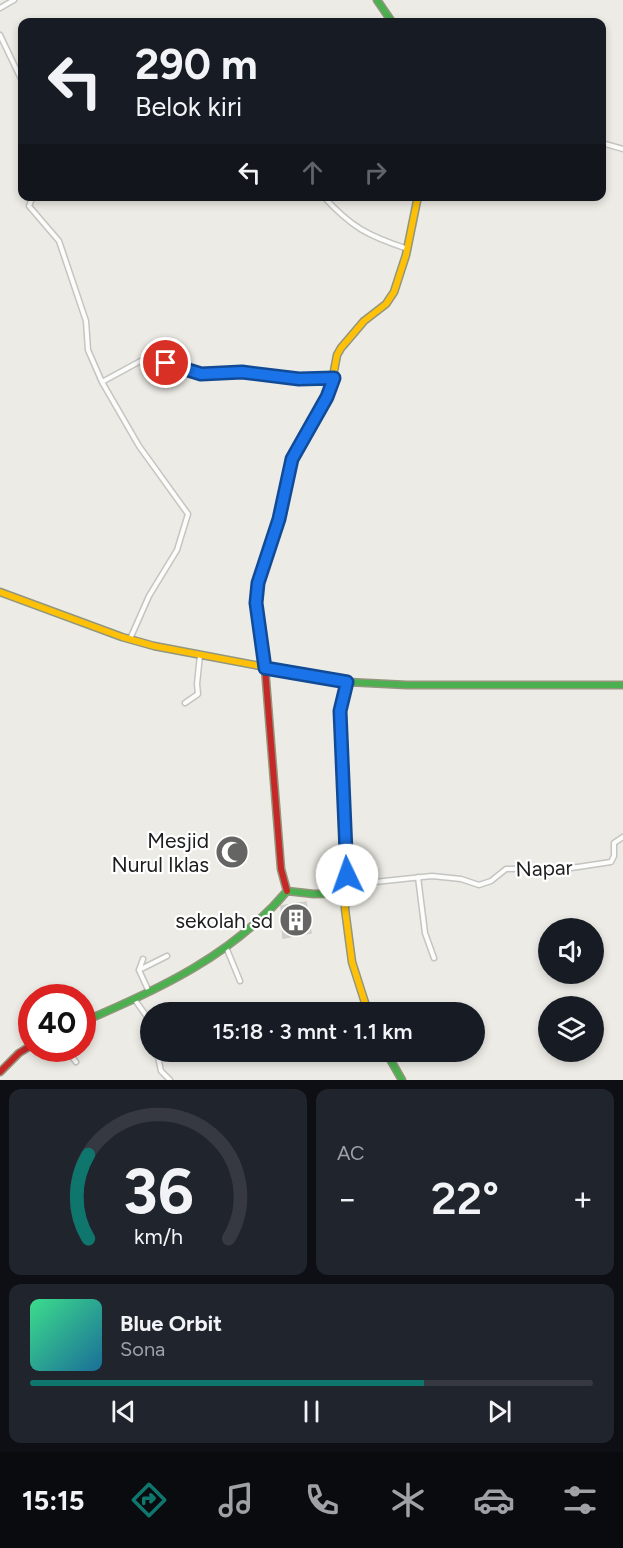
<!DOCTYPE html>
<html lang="id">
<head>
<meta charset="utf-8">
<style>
  :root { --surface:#171b24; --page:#20242c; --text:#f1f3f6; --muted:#9ea1a6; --line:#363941; --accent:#0f766e }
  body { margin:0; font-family:Figtree,sans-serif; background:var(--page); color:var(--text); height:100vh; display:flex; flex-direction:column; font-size:22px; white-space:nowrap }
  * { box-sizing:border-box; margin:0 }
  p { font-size:20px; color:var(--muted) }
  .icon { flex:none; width:33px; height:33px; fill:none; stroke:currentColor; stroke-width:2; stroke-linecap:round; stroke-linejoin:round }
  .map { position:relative; height:1080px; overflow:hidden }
  .panel { display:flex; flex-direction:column; gap:9px; padding:9px; background:#0d0f14; flex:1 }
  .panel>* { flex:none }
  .hud { position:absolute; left:18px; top:18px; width:588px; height:183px; border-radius:12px; box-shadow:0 3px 9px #0003; background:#171b24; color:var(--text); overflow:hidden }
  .tools { position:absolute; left:538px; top:918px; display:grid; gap:12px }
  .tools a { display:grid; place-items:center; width:66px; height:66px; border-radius:50%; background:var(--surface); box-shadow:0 3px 9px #0003; font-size:30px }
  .speed { position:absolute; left:18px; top:984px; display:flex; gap:12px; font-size:30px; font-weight:700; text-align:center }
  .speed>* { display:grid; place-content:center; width:78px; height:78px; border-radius:50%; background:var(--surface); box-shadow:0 3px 9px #0003; line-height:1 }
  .speed .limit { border:9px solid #d22; background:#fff; color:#111 }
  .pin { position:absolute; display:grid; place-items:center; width:51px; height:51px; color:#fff; margin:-26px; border:3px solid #fff; border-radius:50%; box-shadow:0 2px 6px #0007 }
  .me { position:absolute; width:66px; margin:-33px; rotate:357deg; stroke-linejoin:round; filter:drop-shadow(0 0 4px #0008) }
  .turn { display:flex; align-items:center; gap:21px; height:126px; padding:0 18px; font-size:27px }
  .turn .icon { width:78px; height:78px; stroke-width:2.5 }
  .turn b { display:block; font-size:42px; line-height:51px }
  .lanes { display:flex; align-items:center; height:57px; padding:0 18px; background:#0003; justify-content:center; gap:30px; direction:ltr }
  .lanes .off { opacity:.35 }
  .big { font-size:45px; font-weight:600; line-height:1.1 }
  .panel .card { flex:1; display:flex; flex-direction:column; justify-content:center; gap:9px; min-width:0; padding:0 21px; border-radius:12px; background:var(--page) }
  .panel .dial { align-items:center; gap:0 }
  .dial svg { height:156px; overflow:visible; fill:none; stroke:var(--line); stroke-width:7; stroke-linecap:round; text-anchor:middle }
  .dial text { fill:var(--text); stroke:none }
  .song { display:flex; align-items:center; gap:18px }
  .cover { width:72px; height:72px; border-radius:9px; background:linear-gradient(135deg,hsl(150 70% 55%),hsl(200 70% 35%)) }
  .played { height:6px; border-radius:3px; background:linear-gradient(90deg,var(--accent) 70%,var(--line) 70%) }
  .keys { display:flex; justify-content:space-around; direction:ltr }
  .heat { display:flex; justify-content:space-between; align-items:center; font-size:33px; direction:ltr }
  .panel .tiles { flex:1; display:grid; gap:9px; grid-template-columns:1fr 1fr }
  .card:last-child { grid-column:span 2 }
  .trip { position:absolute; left:140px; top:1002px; width:345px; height:60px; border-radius:30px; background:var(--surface); box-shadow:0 3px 9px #0003; font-weight:600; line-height:60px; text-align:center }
  .tab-bar { display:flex; height:96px; justify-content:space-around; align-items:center; background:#090b0e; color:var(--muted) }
  .tab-bar .icon { width:42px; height:42px }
  .tab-bar .current { color:var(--accent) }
  .tab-bar b { font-size:27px; color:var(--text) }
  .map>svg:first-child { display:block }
</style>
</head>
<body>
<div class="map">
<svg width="623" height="1080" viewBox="0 0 623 1080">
  <rect width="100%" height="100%" fill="#ecebe5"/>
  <path fill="#d3d1cc" stroke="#cfccc6" stroke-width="1.5" d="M235 839 246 858 241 862 237 856 226 861 220 849Z
    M306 902 311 933 283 938 281 906Z"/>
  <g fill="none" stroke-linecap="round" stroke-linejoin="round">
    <defs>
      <path id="street" d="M0 8 14 0
        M0 35 22 81
        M602 143 623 149
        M33 196 29 206 59 241 86 321 88 350 102 382 139 446 188 514 177 550 149 596 130 639
        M323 196C351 227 368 236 408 249
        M102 382 146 358 201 374 242 372 299 379 334 378
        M185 703 198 694 197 684 200 655
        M418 877 425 933 434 958
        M346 885 432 876 461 879 479 885 491 881 506 869 571 868 611 862 614 856V843L623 837
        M226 947 240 981
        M143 959 139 970 149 992
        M139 970 167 956
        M135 1000 150 1021
        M65 1048 76 1062
        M157 1052 161 1071 170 1080"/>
      <path id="fast" d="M377 0 392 22
        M276 669 347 682 407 685H623
        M287 891 314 894 344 893
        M82 1022C158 990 233 955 287 891
        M386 1052 402 1080"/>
      <path id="slow" d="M0 592 122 637 154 646 276 669
        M257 609 258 583 279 519 295 451 331 387 337 355 341 348 364 321 386 304 394 292 406 255 418 196
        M347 682 340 711 347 875 345 909 352 962 368 1012"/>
      <path id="jam" d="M257 609 265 668 281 869 287 891
        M0 1072 19 1053 32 1045"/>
    </defs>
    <use href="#street" stroke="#c4c4c1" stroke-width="7"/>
    <use href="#fast" stroke="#92967c" stroke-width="9"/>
    <use href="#slow" stroke="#92967c" stroke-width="9"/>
    <use href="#jam" stroke="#92967c" stroke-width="9"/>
    <use href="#street" stroke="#fcfcfb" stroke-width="4"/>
    <use href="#fast" stroke="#4caf50" stroke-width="6"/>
    <use href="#slow" stroke="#ffc107" stroke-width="6"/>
    <use href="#jam" stroke="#c62828" stroke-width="6"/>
  </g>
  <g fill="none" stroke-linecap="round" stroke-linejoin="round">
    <defs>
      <path id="route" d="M166 363 201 374 242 372 299 379 334 378 327 397 292 459 279 519 258 583 256 603 265 668 347 682 340 711 347 875"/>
    </defs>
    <use href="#route" stroke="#114b97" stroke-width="15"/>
    <use href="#route" stroke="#1a73e8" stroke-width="10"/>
  </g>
  <defs>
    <symbol id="mosque-disc" viewBox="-11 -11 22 22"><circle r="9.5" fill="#656563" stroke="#fff"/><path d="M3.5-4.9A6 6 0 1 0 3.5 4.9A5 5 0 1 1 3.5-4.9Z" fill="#fff"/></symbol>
    <symbol id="building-disc" viewBox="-11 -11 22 22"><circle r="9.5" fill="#656563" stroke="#fff"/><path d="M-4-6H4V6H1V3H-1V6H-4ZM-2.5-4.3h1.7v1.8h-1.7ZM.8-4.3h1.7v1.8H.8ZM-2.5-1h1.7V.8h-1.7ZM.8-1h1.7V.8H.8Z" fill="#fff"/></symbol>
  </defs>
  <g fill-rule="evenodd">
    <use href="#mosque-disc" x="213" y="833" width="38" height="38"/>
    <use href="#building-disc" x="277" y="901" width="38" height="38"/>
  </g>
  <g text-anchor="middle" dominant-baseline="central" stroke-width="4.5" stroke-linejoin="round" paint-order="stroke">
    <g font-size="21" fill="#1d1d1d" stroke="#fff" text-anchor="end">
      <text x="209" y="840">Mesjid<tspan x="209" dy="24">Nurul Iklas</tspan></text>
      <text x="273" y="920">sekolah sd</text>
    </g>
    <g font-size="21" fill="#1d1d1d" stroke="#fff">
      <text transform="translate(544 868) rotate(-2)">Napar</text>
    </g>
  </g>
</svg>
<div class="tools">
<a><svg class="icon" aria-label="sound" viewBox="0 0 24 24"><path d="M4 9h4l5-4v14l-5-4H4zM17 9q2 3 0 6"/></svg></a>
<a><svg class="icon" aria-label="layers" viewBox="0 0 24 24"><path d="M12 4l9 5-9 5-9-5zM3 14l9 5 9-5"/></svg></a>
</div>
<div class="speed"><div class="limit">40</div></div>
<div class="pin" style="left:166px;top:363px;background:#d93025"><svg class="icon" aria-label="arrive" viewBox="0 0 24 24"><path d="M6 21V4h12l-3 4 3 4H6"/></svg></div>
<svg class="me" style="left:347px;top:875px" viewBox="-20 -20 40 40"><circle r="19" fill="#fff"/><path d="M0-13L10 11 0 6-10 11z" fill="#1a73e8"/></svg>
<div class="trip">15:18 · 3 mnt · 1.1 km</div>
<div class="hud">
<div class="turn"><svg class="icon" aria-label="left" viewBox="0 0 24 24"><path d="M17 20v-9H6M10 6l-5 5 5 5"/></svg><div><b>290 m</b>Belok kiri</div></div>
<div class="lanes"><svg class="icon" aria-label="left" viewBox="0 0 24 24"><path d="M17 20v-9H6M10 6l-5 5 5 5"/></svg><svg class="icon off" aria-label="ahead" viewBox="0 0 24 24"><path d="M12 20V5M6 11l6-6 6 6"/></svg><svg class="icon off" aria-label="right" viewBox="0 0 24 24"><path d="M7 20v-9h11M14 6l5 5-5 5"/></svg></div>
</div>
</div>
<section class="panel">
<div class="tiles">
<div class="card dial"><svg viewBox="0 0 100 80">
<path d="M14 69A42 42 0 1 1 86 69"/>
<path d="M14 69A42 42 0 0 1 14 26" stroke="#0f766e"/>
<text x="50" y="56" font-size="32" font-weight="700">36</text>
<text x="50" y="72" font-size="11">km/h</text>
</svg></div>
<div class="card"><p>AC</p>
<div class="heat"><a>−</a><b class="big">22°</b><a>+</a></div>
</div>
<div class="card">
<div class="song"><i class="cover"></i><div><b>Blue Orbit</b><p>Sona</p></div></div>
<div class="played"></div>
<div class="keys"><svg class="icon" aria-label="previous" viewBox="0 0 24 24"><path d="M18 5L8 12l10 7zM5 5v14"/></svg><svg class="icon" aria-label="pause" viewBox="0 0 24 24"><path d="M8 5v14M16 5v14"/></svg><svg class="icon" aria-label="next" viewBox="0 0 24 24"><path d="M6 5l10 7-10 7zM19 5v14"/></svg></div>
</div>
</div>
</section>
<nav class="tab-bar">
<b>15:15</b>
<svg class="icon current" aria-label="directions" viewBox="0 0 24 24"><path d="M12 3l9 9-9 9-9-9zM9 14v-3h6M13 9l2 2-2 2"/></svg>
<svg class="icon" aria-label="music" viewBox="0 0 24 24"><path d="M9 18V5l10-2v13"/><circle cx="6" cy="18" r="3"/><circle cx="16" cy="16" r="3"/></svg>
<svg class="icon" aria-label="phone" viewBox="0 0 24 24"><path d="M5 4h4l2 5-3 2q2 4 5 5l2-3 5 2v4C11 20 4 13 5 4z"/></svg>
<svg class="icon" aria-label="climate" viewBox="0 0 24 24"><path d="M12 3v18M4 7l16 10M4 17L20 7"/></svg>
<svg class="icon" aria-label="car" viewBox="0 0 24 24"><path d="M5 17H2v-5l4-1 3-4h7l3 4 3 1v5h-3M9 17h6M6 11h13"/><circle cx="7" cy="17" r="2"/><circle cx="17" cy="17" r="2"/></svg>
<svg class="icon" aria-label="filters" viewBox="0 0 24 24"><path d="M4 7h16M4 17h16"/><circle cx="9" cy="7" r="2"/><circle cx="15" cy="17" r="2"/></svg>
</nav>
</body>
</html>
